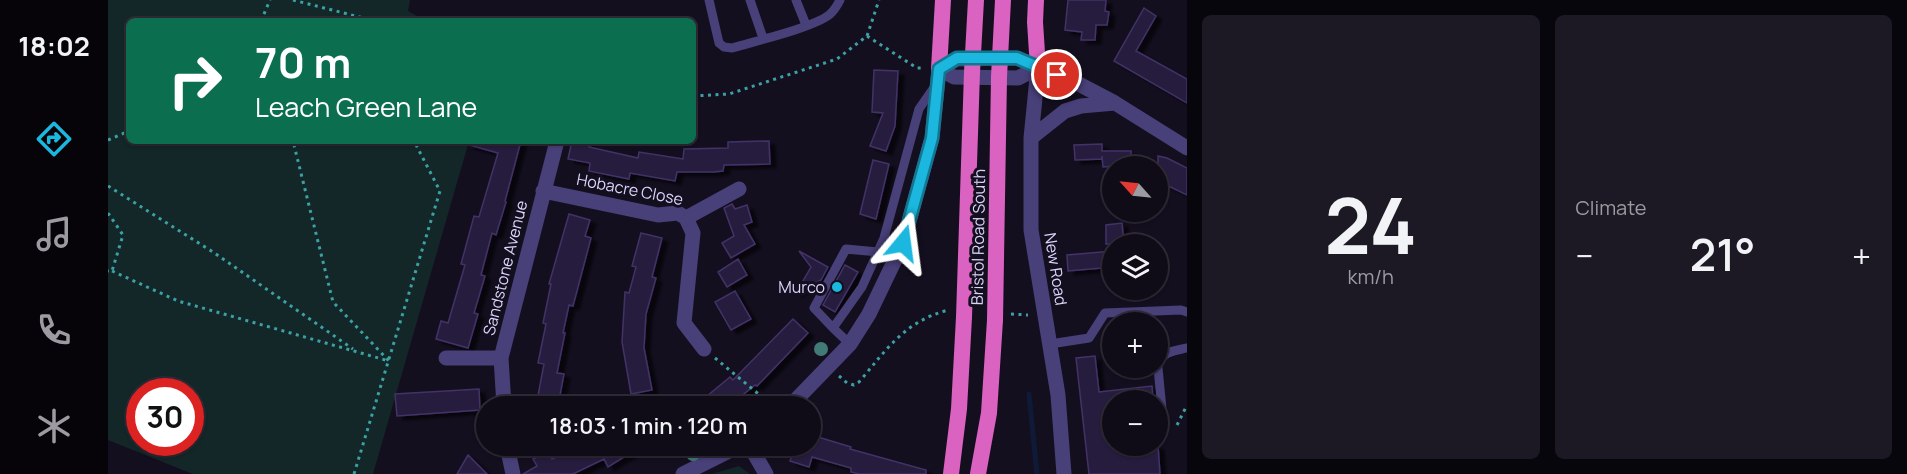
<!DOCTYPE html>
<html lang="en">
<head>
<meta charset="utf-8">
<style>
  :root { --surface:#0f0b17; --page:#1d1924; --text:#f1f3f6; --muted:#9b9ba1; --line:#2f2b36; --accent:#1bb7de }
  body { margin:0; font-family:Manrope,sans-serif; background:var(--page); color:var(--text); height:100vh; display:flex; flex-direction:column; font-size:22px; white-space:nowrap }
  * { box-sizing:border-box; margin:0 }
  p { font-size:20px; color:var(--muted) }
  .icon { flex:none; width:33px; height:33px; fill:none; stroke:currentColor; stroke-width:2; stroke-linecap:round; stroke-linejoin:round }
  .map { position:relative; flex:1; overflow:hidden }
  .sheet { display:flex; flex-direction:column; gap:15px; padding:15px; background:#08060d; width:720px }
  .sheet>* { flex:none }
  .top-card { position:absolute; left:18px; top:18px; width:570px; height:126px; border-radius:9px; box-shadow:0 2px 4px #0004,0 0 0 2px var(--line); background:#0b6e4f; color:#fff; overflow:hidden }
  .needle { width:39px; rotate:297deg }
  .controls { position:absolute; left:994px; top:156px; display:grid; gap:12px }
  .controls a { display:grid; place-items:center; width:66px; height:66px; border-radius:50%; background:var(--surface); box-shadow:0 2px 4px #0004,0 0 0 2px var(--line); font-size:30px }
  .speed { position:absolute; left:18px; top:378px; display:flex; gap:12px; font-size:30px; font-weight:700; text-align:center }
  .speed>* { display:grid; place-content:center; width:78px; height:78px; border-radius:50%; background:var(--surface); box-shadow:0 2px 4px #0004,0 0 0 2px var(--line); line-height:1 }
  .speed .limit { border:9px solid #d22; background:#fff; color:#111 }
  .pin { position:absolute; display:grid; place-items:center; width:51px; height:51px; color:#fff; margin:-26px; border:3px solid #fff; border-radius:50%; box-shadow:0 2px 6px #0007 }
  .me { position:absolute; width:66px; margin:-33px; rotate:16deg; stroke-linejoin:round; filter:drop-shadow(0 0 4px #0008) }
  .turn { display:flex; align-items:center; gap:21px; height:126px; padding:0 30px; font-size:27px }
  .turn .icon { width:78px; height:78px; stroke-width:2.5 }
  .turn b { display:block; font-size:42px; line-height:51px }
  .big { font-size:45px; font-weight:600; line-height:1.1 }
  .sheet .tile { flex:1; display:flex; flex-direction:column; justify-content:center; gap:9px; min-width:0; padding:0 21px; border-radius:9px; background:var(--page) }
  .sheet .dial { align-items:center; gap:0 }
  .dial b { font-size:78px; line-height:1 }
  .heat { display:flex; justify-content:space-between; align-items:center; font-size:33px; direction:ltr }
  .sheet .tiles { flex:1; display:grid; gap:15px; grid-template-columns:repeat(2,1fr) }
  .trip { position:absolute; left:368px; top:396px; width:345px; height:60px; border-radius:30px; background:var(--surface); box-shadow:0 2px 4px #0004,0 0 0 2px var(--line); font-weight:600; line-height:60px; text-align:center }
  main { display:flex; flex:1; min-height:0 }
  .tab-bar { display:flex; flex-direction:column; width:108px; justify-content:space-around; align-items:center; background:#060409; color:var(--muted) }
  .tab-bar .icon { width:42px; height:42px }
  .tab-bar .on { color:var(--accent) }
  .tab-bar b { font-size:27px; color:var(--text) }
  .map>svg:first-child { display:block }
</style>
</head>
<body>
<main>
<nav class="tab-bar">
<b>18:02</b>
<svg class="icon on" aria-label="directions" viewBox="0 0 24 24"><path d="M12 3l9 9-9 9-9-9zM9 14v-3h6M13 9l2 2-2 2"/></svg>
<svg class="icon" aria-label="music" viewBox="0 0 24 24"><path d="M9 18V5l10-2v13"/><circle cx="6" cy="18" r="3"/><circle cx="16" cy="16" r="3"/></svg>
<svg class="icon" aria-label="phone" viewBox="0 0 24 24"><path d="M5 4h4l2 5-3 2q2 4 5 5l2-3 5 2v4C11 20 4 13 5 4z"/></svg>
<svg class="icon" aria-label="climate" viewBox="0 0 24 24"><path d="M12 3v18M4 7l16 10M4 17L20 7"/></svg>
</nav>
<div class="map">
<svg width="1079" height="474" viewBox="0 0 1079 474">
  <defs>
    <filter id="shadow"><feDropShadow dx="6" dy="4" stdDeviation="1.5" flood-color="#0009"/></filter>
  </defs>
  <rect width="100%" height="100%" fill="#140f1f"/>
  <path fill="#132728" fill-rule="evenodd" d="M0 0H302L300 11 318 21H21V141H361L265 474H85L0 440ZM32 392H82V442H32Z
    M631 466 642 474H604Z"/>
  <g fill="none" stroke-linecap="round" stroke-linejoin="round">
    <path stroke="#0f1a39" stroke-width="5" d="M921 394 929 474"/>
  </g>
  <path fill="#271e3e" stroke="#423267" stroke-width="1.5" filter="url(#shadow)" d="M960 0H998L997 11 1001 12 999 25H988L987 40H973L974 32 957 30Z
    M1036 8 1048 16 1028 51 1079 79V103L1006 61Z
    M766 70 790 71 787 126 778 151 762 146 775 113 764 112Z
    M361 141H413L397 201 398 202 388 235 384 233 373 275 377 276 366 313 370 314 360 348 328 339 333 321 340 323 357 265 353 264 366 216 371 217 390 153 361 145Z
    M464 141H482L481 147 530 158 531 152 575 159 576 149 620 148V142L661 141 662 164 616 165 615 171 605 172H569L567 181 522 173 521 179 481 171 482 163 460 159Z
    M994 144V151H1023V165L995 167 994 156V159L967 160 966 145Z
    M1050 156 1059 158 1079 168V195L1050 181Z
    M765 160 781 164 768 219 752 214Z
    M624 204 627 209 639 205 644 222 636 225 647 244 623 258 614 243 626 236 616 208Z
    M461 214 482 220 477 236 483 238 465 306 461 305 455 333H457L449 373 456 374 450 406H428L436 364 430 363 438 324 435 323 443 284H441Z
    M1014 223 1016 244H998V225Z
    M533 233 554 238 544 277 548 278 538 314 536 348 544 390 523 394 514 342 517 292 521 293 528 267 524 266Z
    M691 251 720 267 713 280 688 293 703 267Z
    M1005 251V267L960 271 959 255Z
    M630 259 639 275 619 287 610 272Z
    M737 265 750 272 727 312 715 305Z
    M627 291 643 319 623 330 607 302Z
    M685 319 700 333 649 386 647 385 621 406H587L622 377 625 380Z
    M987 356 991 392 1044 386 1045 400H1005V446H1050L1052 474H981L968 358Z
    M371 389 372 410 289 416 287 394Z
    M710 437 743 447 742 449 818 470V474H751L743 472V468L704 457 701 467 682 461 687 446H707Z
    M472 446H534L500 467 496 459 465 474H415L429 466 425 459 440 451 444 459Z
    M360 455 379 474H349Z"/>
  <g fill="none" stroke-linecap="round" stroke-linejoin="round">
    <path stroke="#3ca0a5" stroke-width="3" stroke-dasharray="3 4.5" stroke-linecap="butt" d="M185 0 267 21
      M153 21 162 0
      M759 36 809 68H814
      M585 96 621 94 729 59 759 36 771 0
      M0 140 21 131
      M0 186 105 252 245 349
      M0 213 15 235 4 271H0
      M4 271 70 301 281 361 225 302 185 141
      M903 314 920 315
      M607 358 665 406
      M731 376 739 383 746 385 751 382C779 349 796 322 840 310
      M1069 425 1079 405
      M246 474 332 191 306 141"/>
    <path stroke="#484079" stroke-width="9" d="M601 0 611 43 616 47 624 48C647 41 704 28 721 15 726 11 729 6 732 0
      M642 0 655 38
      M688 0 698 25
      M725 328 706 308 738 249 770 252
      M742 344 725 328 754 287 776 238 811 109 827 86
      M942 344 981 338 997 313 1073 310 1079 312
      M1050 366C1055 351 1065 351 1079 348
      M1050 368 1056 430"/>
    <path stroke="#484079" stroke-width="15" d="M435 191 550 215 570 213 578 218 631 189
      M578 218 585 233 576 323 596 349
      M338 358H393
      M396 406 393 358 449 141
      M682 406 742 344 761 314 795 243 824 138 831 69
      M399 446 405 474
      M642 446 658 474
      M575 474 631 446"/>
    <path stroke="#484079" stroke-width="15" d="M930 68 923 138V230L950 395 956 474
      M831 69 849 59 909 58 930 68 967 82 1007 103 1079 148
      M831 69 846 77 910 78 930 68
      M923 138 957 111 973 106 1007 103"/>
    <path stroke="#da62c0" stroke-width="16" d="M928 0 927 22 930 68
      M831 69 835 0
      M843 474 851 409 856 317
      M870 474 881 413 887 320"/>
    <path stroke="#da62c0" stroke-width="16" d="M856 317 864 72 868 0
      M887 320 891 77 895 0"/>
  </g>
  <g fill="#427a78">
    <circle cx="713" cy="349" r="7"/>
    <circle cx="585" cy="454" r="7"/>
  </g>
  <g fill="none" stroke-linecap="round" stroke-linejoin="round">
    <defs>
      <path id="route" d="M795 243 824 138 831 69 849 58H909L949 75"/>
    </defs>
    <use href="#route" stroke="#127790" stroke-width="15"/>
    <use href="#route" stroke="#1bb7de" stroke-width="10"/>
  </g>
  <circle fill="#1bb7de" stroke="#140f1f" stroke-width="2" cx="729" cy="287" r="6"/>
  <g text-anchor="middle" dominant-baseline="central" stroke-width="6" stroke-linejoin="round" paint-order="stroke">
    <g font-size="16" fill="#dbd3fa" stroke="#140f1f">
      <text transform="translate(522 189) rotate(11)">Hobacre Close</text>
      <text transform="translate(870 237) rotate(-89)">Bristol Road South</text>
      <text transform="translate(397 268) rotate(-76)">Sandstone Avenue</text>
      <text transform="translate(948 269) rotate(81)">New Road</text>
    </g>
    <g font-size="16" fill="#dbd3fa" stroke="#140f1f" text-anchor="end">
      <text x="717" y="287">Murco</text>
    </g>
  </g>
</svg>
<div class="controls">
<a><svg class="needle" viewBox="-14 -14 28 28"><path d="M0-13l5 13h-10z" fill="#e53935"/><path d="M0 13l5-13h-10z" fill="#9b9ba1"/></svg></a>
<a><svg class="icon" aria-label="layers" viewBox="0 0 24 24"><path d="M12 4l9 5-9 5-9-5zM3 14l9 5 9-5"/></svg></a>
<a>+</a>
<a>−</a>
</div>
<div class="speed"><div class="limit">30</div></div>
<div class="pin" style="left:949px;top:75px;background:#d93025"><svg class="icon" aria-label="arrive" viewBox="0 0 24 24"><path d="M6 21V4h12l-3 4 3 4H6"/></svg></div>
<svg class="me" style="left:795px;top:243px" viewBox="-20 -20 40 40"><path d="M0-17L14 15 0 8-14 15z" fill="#1bb7de" stroke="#fff" stroke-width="4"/></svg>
<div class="trip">18:03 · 1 min · 120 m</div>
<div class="top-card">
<div class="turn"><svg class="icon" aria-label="right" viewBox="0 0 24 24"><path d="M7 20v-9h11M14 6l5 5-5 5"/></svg><div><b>70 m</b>Leach Green Lane</div></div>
</div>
</div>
<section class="sheet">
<div class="tiles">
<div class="tile dial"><b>24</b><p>km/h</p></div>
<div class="tile"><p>Climate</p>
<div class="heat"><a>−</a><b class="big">21°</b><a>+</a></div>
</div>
</div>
</section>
</main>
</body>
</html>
